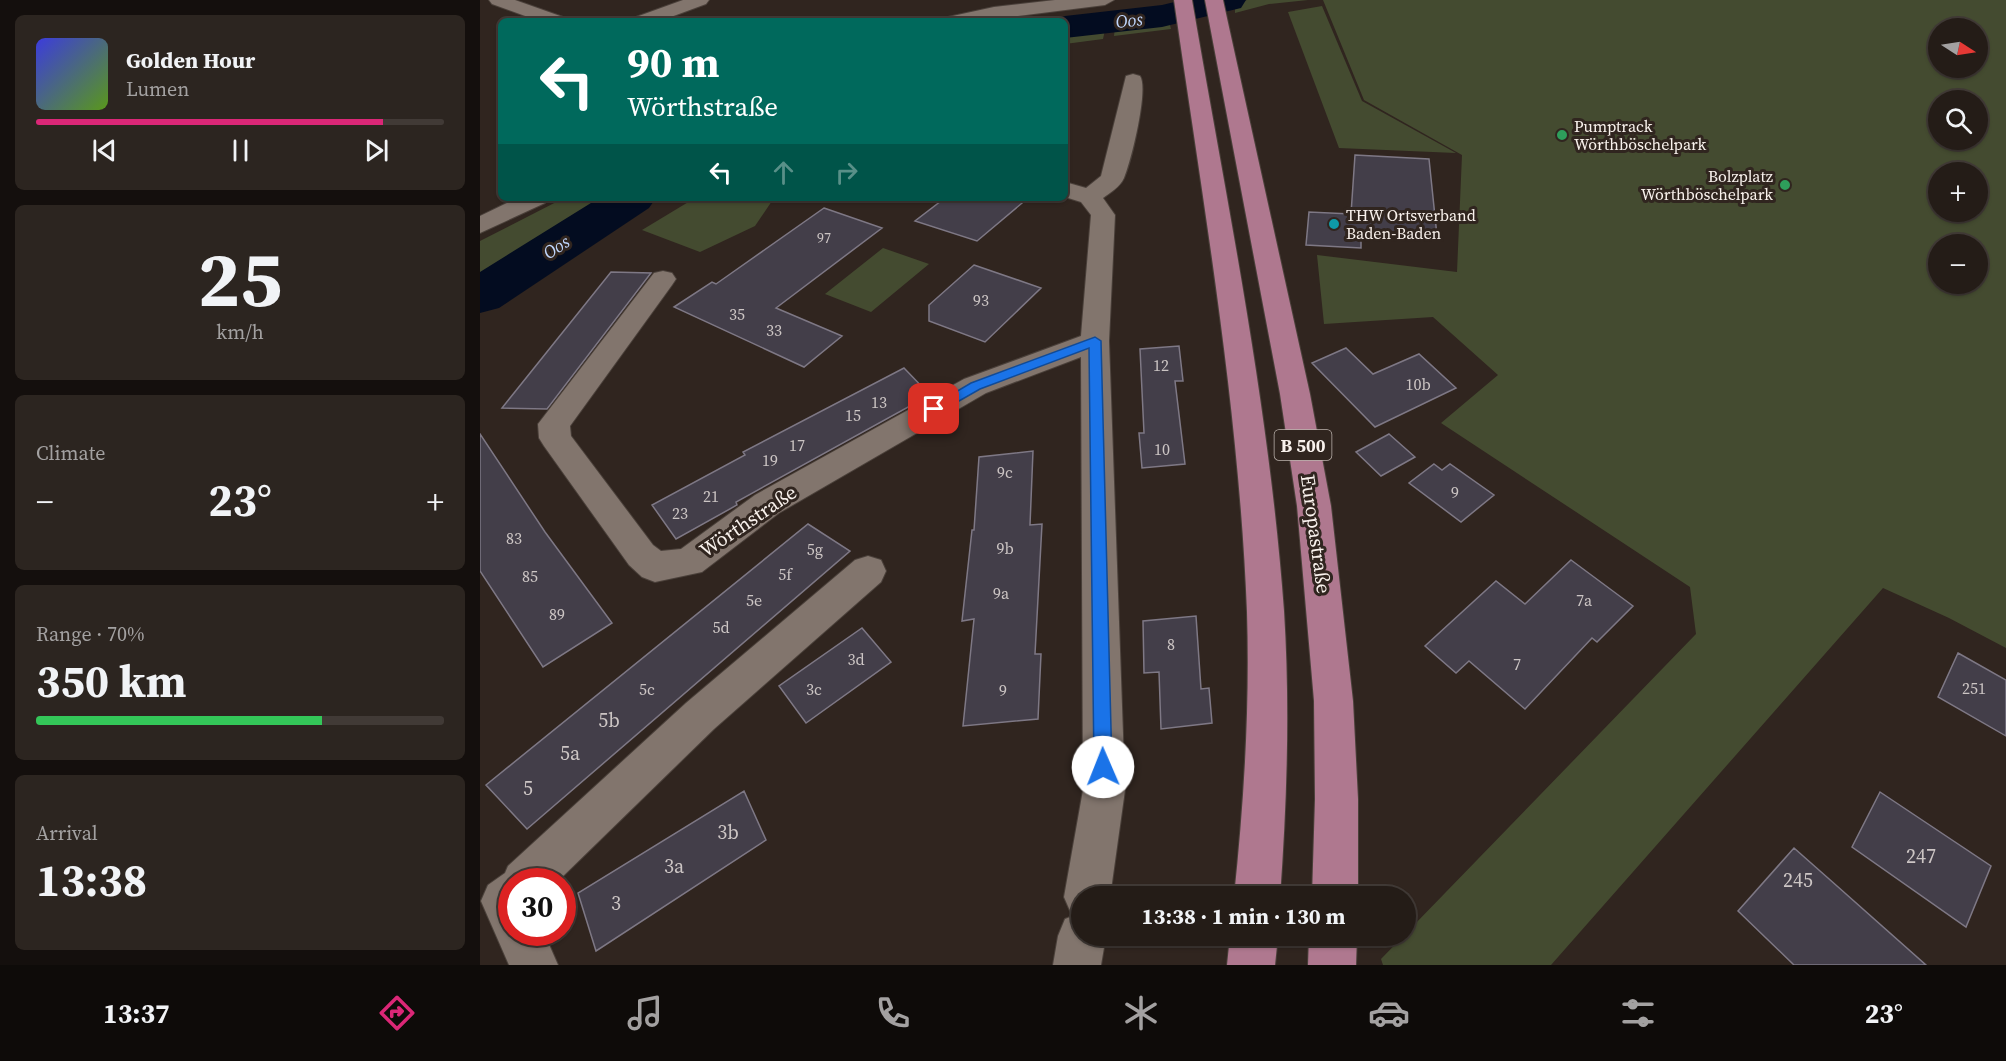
<!DOCTYPE html>
<html lang="en">
<head>
<meta charset="utf-8">
<style>
  :root { --surface:#241c17; --page:#2c2520; --text:#f1f3f6; --muted:#a3a1a1; --line:#413a36; --accent:#db2777 }
  body { margin:0; font-family:"Source Serif 4",serif; background:var(--page); color:var(--text); height:100vh; display:flex; flex-direction:column; font-size:22px; white-space:nowrap }
  * { box-sizing:border-box; margin:0 }
  p { font-size:20px; color:var(--muted) }
  .icon { flex:none; width:33px; height:33px; fill:none; stroke:currentColor; stroke-width:2; stroke-linecap:round; stroke-linejoin:round }
  .map { position:relative; flex:1; overflow:hidden }
  .panel { display:flex; flex-direction:column; gap:15px; padding:15px; background:#140f0d; width:480px }
  .panel>* { flex:none }
  .top-card { position:absolute; left:18px; top:18px; width:570px; height:183px; border-radius:9px; box-shadow:0 2px 4px #0004,0 0 0 2px var(--line); background:#00695c; color:#fff; overflow:hidden }
  .needle { width:39px; rotate:102deg }
  .buttons { position:absolute; left:1448px; top:18px; display:grid; gap:12px }
  .buttons a { display:grid; place-items:center; width:60px; height:60px; border-radius:50%; background:var(--surface); box-shadow:0 2px 4px #0004,0 0 0 2px var(--line); font-size:30px }
  .speed { position:absolute; left:18px; top:868px; display:flex; gap:12px; font-size:30px; font-weight:700; text-align:center }
  .speed>* { display:grid; place-content:center; width:78px; height:78px; border-radius:50%; background:var(--surface); box-shadow:0 2px 4px #0004,0 0 0 2px var(--line); line-height:1 }
  .speed .limit { border:9px solid #d22; background:#fff; color:#111 }
  .pin { position:absolute; display:grid; place-items:center; width:51px; height:51px; color:#fff; margin:-26px; border-radius:12px; box-shadow:0 3px 9px #0006 }
  .me { position:absolute; width:66px; margin:-33px; rotate:359deg; stroke-linejoin:round; filter:drop-shadow(0 0 4px #0008) }
  .turn { display:flex; align-items:center; gap:21px; height:126px; padding:0 30px; font-size:27px }
  .turn .icon { width:78px; height:78px; stroke-width:2.5 }
  .turn b { display:block; font-size:42px; line-height:51px }
  .lanes { display:flex; align-items:center; height:57px; padding:0 30px; background:#0003; justify-content:center; gap:30px; direction:ltr }
  .lanes .off { opacity:.35 }
  .big { font-size:45px; font-weight:700; line-height:1.1 }
  .panel .tile { flex:1; display:flex; flex-direction:column; justify-content:center; gap:9px; min-width:0; padding:0 21px; border-radius:9px; background:var(--page) }
  .panel .dial { align-items:center; gap:0 }
  .dial b { font-size:78px; line-height:1 }
  .song { display:flex; align-items:center; gap:18px }
  .cover { width:72px; height:72px; border-radius:9px; background:linear-gradient(135deg,hsl(240 70% 55%),hsl(90 70% 35%)) }
  .played { height:6px; border-radius:3px; background:linear-gradient(90deg,var(--accent) 85%,var(--line) 85%) }
  .keys { display:flex; justify-content:space-around; direction:ltr }
  .heat { display:flex; justify-content:space-between; align-items:center; font-size:33px; direction:ltr }
  .charge { height:9px; border-radius:4px; background:linear-gradient(90deg,#34c759 70%,var(--line) 0) }
  .trip { position:absolute; left:591px; top:886px; width:345px; height:60px; border-radius:30px; background:var(--surface); box-shadow:0 2px 4px #0004,0 0 0 2px var(--line); font-weight:700; line-height:60px; text-align:center }
  .tab-bar { display:flex; height:96px; justify-content:space-around; align-items:center; background:#0e0b09; color:var(--muted) }
  .tab-bar .icon { width:42px; height:42px }
  .tab-bar .on { color:var(--accent) }
  .tab-bar b { font-size:27px; color:var(--text) }
  main { display:flex; flex:1; min-height:0 }
  .map>svg:first-child { display:block }
</style>
</head>
<body>
<main>
<section class="panel">
<div class="tile">
<div class="song"><i class="cover"></i><div><b>Golden Hour</b><p>Lumen</p></div></div>
<div class="played"></div>
<div class="keys"><svg class="icon" aria-label="previous" viewBox="0 0 24 24"><path d="M18 5L8 12l10 7zM5 5v14"/></svg><svg class="icon" aria-label="pause" viewBox="0 0 24 24"><path d="M8 5v14M16 5v14"/></svg><svg class="icon" aria-label="next" viewBox="0 0 24 24"><path d="M6 5l10 7-10 7zM19 5v14"/></svg></div>
</div>
<div class="tile dial"><b>25</b><p>km/h</p></div>
<div class="tile"><p>Climate</p>
<div class="heat"><a>−</a><b class="big">23°</b><a>+</a></div>
</div>
<div class="tile"><p>Range · 70%</p><b class="big">350 km</b><div class="charge"></div></div>
<div class="tile"><p>Arrival</p><b class="big">13:38</b></div>
</section>
<div class="map">
<svg width="1526" height="965" viewBox="0 0 1526 965">
  <rect width="100%" height="100%" fill="#30251f"/>
  <path fill="#444b30" fill-rule="evenodd" d="M767 0H828L789 4 755 13V4Z
    M843 0H1526V648L1469 618 1403 588 1071 965H903L901 959 1216 634 1210 587 961 423 1018 375 953 317 844 324 837 255 977 272 982 155 884 100ZM1458 28H1497V68H1458ZM1458 100H1497V140H1458ZM1458 172H1497V212H1458ZM1458 244H1497V284H1458Z
    M842 6 882 101 976 153 859 148 808 12Z
    M689 21 691 29 634 36 635 27Z
    M625 30 623 39 585 44V34Z
    M84 198H137L0 285V241Z
    M215 198H294L275 226 220 252 162 230Z
    M403 248 449 264 391 312 345 294Z"/>
  <g fill="none" stroke-linecap="round" stroke-linejoin="round">
    <path fill="#030c20" fill-rule="evenodd" d="M703 0H766L761 8 682 27 585 38V21H570L585 16 682 5Z
      M119 198H176L169 208 19 308 0 313V272Z"/>
  </g>
  <path fill="#433e49" stroke="#7e7885" stroke-width="1.5" d="M875 155 949 159 957 236 881 232V248L826 245 829 212 871 214Z
    M465 198H548L497 241 435 221Z
    M344 208 402 228 296 308 362 336 324 367 194 307 232 282 236 284Z
    M494 265 561 288 505 342 449 321V305Z
    M131 272 171 273 67 409 22 408Z
    M699 346 703 381H695L705 464 662 468 659 433H664L660 349Z
    M866 348 893 374 939 354 976 388 895 427 832 363Z
    M424 368 450 395 256 502 257 505 196 539 172 505 265 455 263 452Z
    M0 434 65 532 132 623 63 667 0 571Z
    M909 434 935 457 901 476 876 452Z
    M553 451 550 525 562 524 555 654H561L558 719 483 726 494 619 482 621 492 530H494L499 457Z
    M954 464 962 470 970 464 1014 495 981 522 929 483Z
    M328 524 370 551 47 829 6 785Z
    M1091 560 1153 606 1117 642 1112 638 1045 709 989 661 976 673 945 646 1016 581 1045 604Z
    M716 616 721 689 729 688 732 723 681 729 679 672 664 673 663 621Z
    M382 628 411 662 326 723 299 686Z
    M1478 653 1526 680V736L1458 697Z
    M264 791 286 840 116 951 98 893Z
    M1400 792 1511 866 1486 927 1372 847Z
    M1314 848 1357 886 1446 965H1314L1258 911Z"/>
  <g fill="none" stroke-linecap="round" stroke-linejoin="round">
    <defs>
      <path id="minor" d="M9 0H35L83 17 85 21H59L12 4Z
        M203 0H229L226 4 180 21H154L156 17Z
        M575 0H634L625 5 499 21H466L468 17 514 7Z
        M653 74 660 76C669 89 651 162 644 178 640 187 630 193 623 198L635 215 629 341 645 790 630 897H602V936H626L621 965H573L578 936 585 919 595 915 591 913 584 897 603 790 601 357 506 393 299 513 222 572 175 582 162 577 149 565 64 446 59 438 58 424 174 273 183 271 192 273 196 279 192 285 90 426 91 436 173 545 181 551 201 549 275 495 484 379 601 336 611 215 601 202 585 197V182L606 188 621 176 646 76Z
        M37 198H68L65 203 0 233V216Z
        M388 556 401 560 406 571 401 582 234 729 77 882H32V933H64L78 965H29L1 901 8 885 25 873 28 866 206 703 375 560Z"/>
      <path id="major" d="M694 0H712C747 203 789 405 804 611 810 706 807 802 800 897H754C764 802 770 707 767 612 759 407 723 203 694 0Z
        M725 0H743L830 394 851 506 873 701 878 799V897H832L835 799 834 701 817 506 800 394Z
        M750 936H798L795 965H747Z
        M829 936H877L876 965H828Z"/>
    </defs>
    <use href="#minor" stroke="#4a403a" stroke-width="2"/>
    <use href="#major" stroke="#4a403a" stroke-width="2"/>
    <use href="#minor" fill="#82756d" fill-rule="evenodd"/>
    <use href="#major" fill="#af788f" fill-rule="evenodd"/>
  </g>
  <path fill="#1a73e8" stroke="#114b97" stroke-width="1.5" d="M615 337 621 341 632 767 629 773 623 775 617 773 614 767 609 348 500 389 458 413 454 414 447 409 491 383Z"/>
  <g fill="#2e9e5b" stroke="#30251f" stroke-width="2">
    <circle cx="1082" cy="135" r="6"/>
    <circle cx="1305" cy="185" r="6"/>
  </g>
  <circle fill="#0f9aa8" stroke="#30251f" stroke-width="2" cx="854" cy="224" r="6"/>
  <g text-anchor="middle" dominant-baseline="central" stroke-width="6" stroke-linejoin="round" paint-order="stroke">
    <g font-size="14" fill="#ccc5c4">
      <text x="344" y="238">97</text>
    </g>
    <g font-size="16" fill="#f9f2ed" stroke="#30251f" text-anchor="start">
      <text x="1094" y="126">Pumptrack<tspan x="1094" dy="18">Wörthböschelpark</tspan></text>
      <text x="1293" y="176" text-anchor="end">Bolzplatz<tspan x="1293" dy="18">Wörthböschelpark</tspan></text>
      <text x="866" y="215">THW Ortsverband<tspan x="866" dy="18">Baden-Baden</tspan></text>
    </g>
    <g font-size="16" fill="#ccc5c4">
      <text x="501" y="300">93</text>
      <text x="257" y="314">35</text>
      <text x="294" y="330">33</text>
      <text x="681" y="365">12</text>
      <text x="938" y="384">10b</text>
      <text x="399" y="402">13</text>
      <text x="373" y="415">15</text>
      <text x="317" y="445">17</text>
      <text x="682" y="449">10</text>
      <text x="290" y="460">19</text>
      <text x="525" y="472">9c</text>
      <text x="975" y="492">9</text>
      <text x="231" y="496">21</text>
      <text x="200" y="513">23</text>
      <text x="34" y="538">83</text>
      <text x="525" y="548">9b</text>
      <text x="335" y="549">5g</text>
      <text x="305" y="574">5f</text>
      <text x="50" y="576">85</text>
      <text x="521" y="593">9a</text>
      <text x="274" y="600">5e</text>
      <text x="1104" y="600">7a</text>
      <text x="77" y="614">89</text>
      <text x="241" y="627">5d</text>
      <text x="691" y="644">8</text>
      <text x="376" y="659">3d</text>
      <text x="1037" y="664">7</text>
      <text x="1494" y="688">251</text>
      <text x="167" y="689">5c</text>
      <text x="334" y="689">3c</text>
      <text x="523" y="690">9</text>
    </g>
    <g font-size="18" font-style="italic" fill="#c0d7fe" stroke="#30251f">
      <text transform="translate(649 20) rotate(-6)">Oos</text>
      <text transform="translate(76 247) rotate(-33)">Oos</text>
    </g>
    <rect fill="#30251f" stroke="#bdb4af" stroke-width="1.5" x="794.5" y="430" width="57" height="30" rx="4.5"/>
    <g font-size="18" font-weight="bold" fill="#f9f2ed">
      <text x="823" y="445">B 500</text>
    </g>
    <g font-size="20" fill="#f9f2ed" stroke="#30251f">
      <text transform="translate(268 521) rotate(-34)">Wörthstraße</text>
      <text transform="translate(836 534) rotate(82)">Europastraße</text>
    </g>
    <g font-size="20" fill="#ccc5c4">
      <text x="129" y="720">5b</text>
      <text x="90" y="753">5a</text>
      <text x="48" y="788">5</text>
      <text x="248" y="832">3b</text>
      <text x="1441" y="856">247</text>
      <text x="194" y="866">3a</text>
      <text x="1318" y="880">245</text>
      <text x="136" y="903">3</text>
    </g>
  </g>
</svg>
<div class="buttons">
<a><svg class="needle" viewBox="-14 -14 28 28"><path d="M0-13l5 13h-10z" fill="#e53935"/><path d="M0 13l5-13h-10z" fill="#a3a1a1"/></svg></a>
<a><svg class="icon" aria-label="search" viewBox="0 0 24 24"><circle cx="10" cy="10" r="6"/><path d="M15 15l6 6"/></svg></a>
<a>+</a>
<a>−</a>
</div>
<div class="speed"><div class="limit">30</div></div>
<div class="pin" style="left:454px;top:409px;background:#d93025"><svg class="icon" aria-label="arrive" viewBox="0 0 24 24"><path d="M6 21V4h12l-3 4 3 4H6"/></svg></div>
<svg class="me" style="left:623px;top:767px" viewBox="-20 -20 40 40"><circle r="19" fill="#fff"/><path d="M0-13L10 11 0 6-10 11z" fill="#1a73e8"/></svg>
<div class="trip">13:38 · 1 min · 130 m</div>
<div class="top-card">
<div class="turn"><svg class="icon" aria-label="left" viewBox="0 0 24 24"><path d="M17 20v-9H6M10 6l-5 5 5 5"/></svg><div><b>90 m</b>Wörthstraße</div></div>
<div class="lanes"><svg class="icon" aria-label="left" viewBox="0 0 24 24"><path d="M17 20v-9H6M10 6l-5 5 5 5"/></svg><svg class="icon off" aria-label="ahead" viewBox="0 0 24 24"><path d="M12 20V5M6 11l6-6 6 6"/></svg><svg class="icon off" aria-label="right" viewBox="0 0 24 24"><path d="M7 20v-9h11M14 6l5 5-5 5"/></svg></div>
</div>
</div>
</main>
<nav class="tab-bar">
<b>13:37</b>
<svg class="icon on" aria-label="directions" viewBox="0 0 24 24"><path d="M12 3l9 9-9 9-9-9zM9 14v-3h6M13 9l2 2-2 2"/></svg>
<svg class="icon" aria-label="music" viewBox="0 0 24 24"><path d="M9 18V5l10-2v13"/><circle cx="6" cy="18" r="3"/><circle cx="16" cy="16" r="3"/></svg>
<svg class="icon" aria-label="phone" viewBox="0 0 24 24"><path d="M5 4h4l2 5-3 2q2 4 5 5l2-3 5 2v4C11 20 4 13 5 4z"/></svg>
<svg class="icon" aria-label="climate" viewBox="0 0 24 24"><path d="M12 3v18M4 7l16 10M4 17L20 7"/></svg>
<svg class="icon" aria-label="car" viewBox="0 0 24 24"><path d="M5 17H2v-5l4-1 3-4h7l3 4 3 1v5h-3M9 17h6M6 11h13"/><circle cx="7" cy="17" r="2"/><circle cx="17" cy="17" r="2"/></svg>
<svg class="icon" aria-label="filters" viewBox="0 0 24 24"><path d="M4 7h16M4 17h16"/><circle cx="9" cy="7" r="2"/><circle cx="15" cy="17" r="2"/></svg>
<b>23°</b>
</nav>
</body>
</html>
